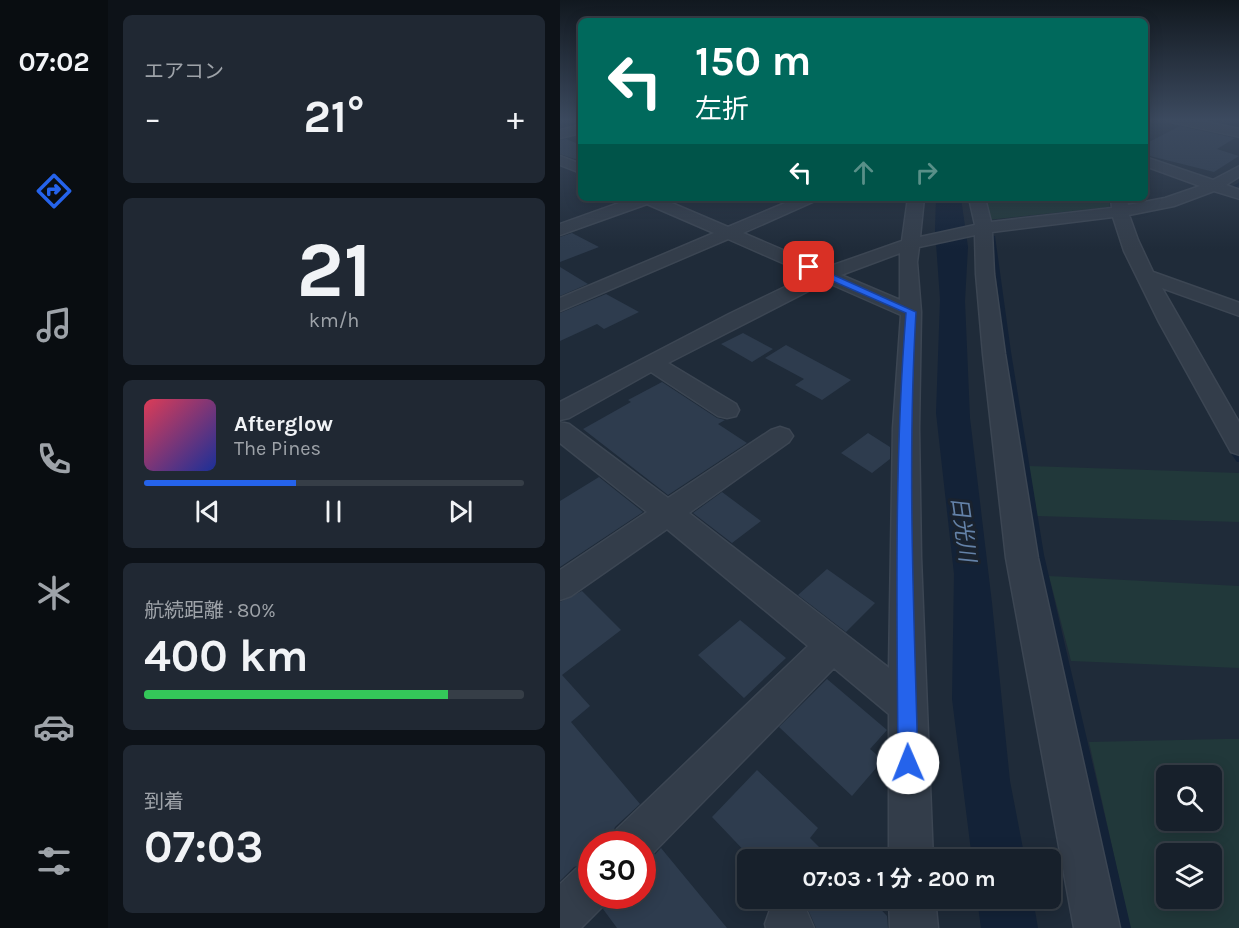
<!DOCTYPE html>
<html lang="ja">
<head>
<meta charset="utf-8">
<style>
  :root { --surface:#17202b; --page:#202833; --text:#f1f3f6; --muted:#9ea3a9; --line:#363e47; --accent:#2563eb }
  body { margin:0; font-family:Karla,"Noto Sans JP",sans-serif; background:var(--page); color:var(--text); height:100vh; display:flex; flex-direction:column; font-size:22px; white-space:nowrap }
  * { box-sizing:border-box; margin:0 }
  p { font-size:20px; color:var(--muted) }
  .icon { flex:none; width:33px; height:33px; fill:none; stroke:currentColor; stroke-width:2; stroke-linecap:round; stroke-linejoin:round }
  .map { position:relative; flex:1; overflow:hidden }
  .side { display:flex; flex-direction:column; gap:15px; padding:15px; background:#0d1218; width:452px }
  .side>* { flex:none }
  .hud { position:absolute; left:18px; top:18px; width:570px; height:183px; border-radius:9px; box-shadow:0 3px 15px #0003,0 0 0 2px var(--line); background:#00695c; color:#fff; overflow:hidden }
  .controls { position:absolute; left:596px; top:765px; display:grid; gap:12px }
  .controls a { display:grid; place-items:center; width:66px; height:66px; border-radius:9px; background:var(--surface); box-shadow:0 3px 15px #0003,0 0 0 2px var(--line); font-size:30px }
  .speed { position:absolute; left:18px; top:831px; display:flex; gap:12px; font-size:30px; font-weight:700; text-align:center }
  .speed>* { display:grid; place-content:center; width:78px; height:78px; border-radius:50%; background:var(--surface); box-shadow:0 3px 15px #0003,0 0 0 2px var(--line); line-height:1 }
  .speed .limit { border:9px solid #d22; background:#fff; color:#111 }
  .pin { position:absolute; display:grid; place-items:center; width:51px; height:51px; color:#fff; margin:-26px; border-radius:12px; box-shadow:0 3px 9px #0006 }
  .me { position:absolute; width:66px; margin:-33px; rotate:359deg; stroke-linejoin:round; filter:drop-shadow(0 0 4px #0008) }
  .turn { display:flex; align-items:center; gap:21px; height:126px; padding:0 18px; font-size:27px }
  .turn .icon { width:78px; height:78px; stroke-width:2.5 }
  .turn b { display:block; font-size:42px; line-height:51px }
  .lanes { display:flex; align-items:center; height:57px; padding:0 18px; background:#0003; justify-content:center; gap:30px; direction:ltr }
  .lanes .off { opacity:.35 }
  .big { font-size:45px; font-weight:700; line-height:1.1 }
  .side .tile { flex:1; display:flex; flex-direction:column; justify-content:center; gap:9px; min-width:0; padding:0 21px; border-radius:9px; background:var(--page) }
  .side .dial { align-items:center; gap:0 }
  .dial b { font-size:78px; line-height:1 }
  .song { display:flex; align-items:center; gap:18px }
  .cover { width:72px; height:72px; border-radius:9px; background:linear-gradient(135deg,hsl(350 70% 55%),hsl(230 70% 35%)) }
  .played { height:6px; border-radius:3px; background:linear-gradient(90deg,var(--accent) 40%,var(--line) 40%) }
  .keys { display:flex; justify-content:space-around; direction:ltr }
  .heat { display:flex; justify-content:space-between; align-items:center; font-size:33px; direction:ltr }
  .charge { height:9px; border-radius:4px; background:linear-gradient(90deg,#34c759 80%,var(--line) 0) }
  .trip { position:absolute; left:177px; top:849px; width:324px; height:60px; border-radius:9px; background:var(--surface); box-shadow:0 3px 15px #0003,0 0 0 2px var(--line); font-weight:700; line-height:60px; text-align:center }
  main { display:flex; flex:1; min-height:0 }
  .tabs { display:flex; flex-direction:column; width:108px; justify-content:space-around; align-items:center; background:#090d11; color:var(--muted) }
  .tabs .icon { width:42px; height:42px }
  .tabs .on { color:var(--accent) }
  .tabs b { font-size:27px; color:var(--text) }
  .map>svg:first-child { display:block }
</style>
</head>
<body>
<main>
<nav class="tabs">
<b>07:02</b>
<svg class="icon on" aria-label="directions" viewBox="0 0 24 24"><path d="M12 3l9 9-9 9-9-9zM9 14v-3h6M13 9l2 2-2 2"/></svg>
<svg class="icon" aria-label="music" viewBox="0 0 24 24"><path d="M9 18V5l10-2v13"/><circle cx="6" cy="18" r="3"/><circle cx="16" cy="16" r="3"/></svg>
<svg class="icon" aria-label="phone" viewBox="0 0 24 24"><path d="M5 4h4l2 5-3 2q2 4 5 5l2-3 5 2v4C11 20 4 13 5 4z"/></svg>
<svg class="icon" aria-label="climate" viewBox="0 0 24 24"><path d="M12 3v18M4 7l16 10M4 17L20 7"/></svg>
<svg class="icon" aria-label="car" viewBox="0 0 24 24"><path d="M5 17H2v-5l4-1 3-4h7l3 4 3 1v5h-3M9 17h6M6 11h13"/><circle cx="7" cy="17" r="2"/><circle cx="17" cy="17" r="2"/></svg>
<svg class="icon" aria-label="filters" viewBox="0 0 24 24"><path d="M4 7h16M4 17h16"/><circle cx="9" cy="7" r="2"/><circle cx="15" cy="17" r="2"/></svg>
</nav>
<section class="side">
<div class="tile"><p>エアコン</p>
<div class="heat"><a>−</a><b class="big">21°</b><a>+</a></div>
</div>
<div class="tile dial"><b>21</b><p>km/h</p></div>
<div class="tile">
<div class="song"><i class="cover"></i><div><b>Afterglow</b><p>The Pines</p></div></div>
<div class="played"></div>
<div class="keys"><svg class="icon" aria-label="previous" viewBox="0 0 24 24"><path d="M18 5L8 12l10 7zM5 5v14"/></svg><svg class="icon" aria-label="pause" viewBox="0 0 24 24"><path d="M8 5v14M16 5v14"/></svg><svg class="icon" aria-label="next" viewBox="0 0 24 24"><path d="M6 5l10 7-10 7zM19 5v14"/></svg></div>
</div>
<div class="tile"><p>航続距離 · 80%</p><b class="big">400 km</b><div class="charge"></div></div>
<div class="tile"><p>到着</p><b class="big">07:03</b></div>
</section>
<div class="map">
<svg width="680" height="928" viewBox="0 0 680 928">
  <rect width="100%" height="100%" fill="#1f2b39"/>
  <path fill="#21383a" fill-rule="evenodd" d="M425 198H551L549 207 427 220Z
    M469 466 679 473V522L477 516Z
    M489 576 679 586V668L511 661Z
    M665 739H679V928H570L529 742ZM606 776H651V820H606ZM606 854H651V898H606Z"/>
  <path fill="#132237" d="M376 198H401L408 247 405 301 410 418 432 603 450 781 465 859H412L392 699 394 574 376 413 380 299 375 229Z
    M417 899H473L478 928H421Z"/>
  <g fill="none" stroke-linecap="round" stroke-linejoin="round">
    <path fill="#132237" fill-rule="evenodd" d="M680 182V185L675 188H673V186Z
      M431 235 435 236 451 352 484 555 571 928H557L476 555 445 352Z
      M668 445H674L680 454V462H677L668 449 667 447Z"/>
  </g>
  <path fill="#2e3c4e" d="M620 126 675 138 657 149 679 156 654 172 590 156 585 144Z
    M6 139 21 145V157L15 159 0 154V140Z
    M12 233 39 247 0 262V237Z
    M0 267 28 284 0 296Z
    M46 294 79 312 44 329 37 324 0 341V313Z
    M183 333 213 349 192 362 161 344Z
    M226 345 291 380 262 400 235 385 244 379 205 358Z
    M102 382 157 418 165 420 158 424 187 443 108 495 23 429 71 402 68 400Z
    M308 433 330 447V459L312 473 281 453Z
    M39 477 83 512 0 567V501Z
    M162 492 201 521 172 543 133 513Z
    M267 569 315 603 286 632 238 595Z
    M22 591 61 630 2 675 30 706 11 722 80 804 55 827 49 844H32V861L14 867 0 881V602Z
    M180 620 226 658 184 698 138 655Z
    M267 679 327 730 310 749 323 760 292 796 219 727Z
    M197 770 258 828 250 838 272 860H193L152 817Z
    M101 848 167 928H57L43 909 50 902 52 896H82V863L89 861Z
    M220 898H310L327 916 328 928H256L246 905Z"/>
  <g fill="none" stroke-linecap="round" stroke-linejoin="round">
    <defs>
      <path id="minor" d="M609 119H631L680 129V137L611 122Z
        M21 125V133L0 138V130Z
        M0 156 21 164V173L0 165Z
        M585 157 653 180 680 166V176L666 185 680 190V199L654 191 614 206 569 215 578 240 593 272 680 303V316L602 288 680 424V455L671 452 599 322 564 251 553 217 432 232 434 274 445 354 478 558 560 928H514L446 558 423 354 416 274 415 235 359 247 357 262 361 312 359 428 361 557 373 860H329V714L274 668 87 859 82 861V844H51L57 829 248 646 107 529 11 596 0 600V570L87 512 0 443V422L9 424 108 498 211 430 220 427 229 430 233 436 229 442 129 513 329 668 333 428 341 315 266 282 108 363 176 404 179 410 176 416 167 418 158 416 91 372 9 418 0 420V402L169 314 250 275 168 239 0 311V298L154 233 87 204 0 235V224L73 198H100L168 227 237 198H258L255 201 183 233 265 268 342 241 348 198H364L360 237 415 225 409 198H425L431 222 552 208 551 198H567L568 205 605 198 640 186 585 166ZM340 253V300L281 275Z
        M32 863V896H50L48 901 21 928H0V884L16 869Z
        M329 898H375L378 928H330Z
        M228 901 245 907 254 928H206L205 924 211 907Z"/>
    </defs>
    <use href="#minor" stroke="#3c4653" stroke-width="3"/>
    <use href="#minor" fill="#333d4a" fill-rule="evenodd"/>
  </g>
  <linearGradient id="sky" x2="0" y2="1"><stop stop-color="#11181f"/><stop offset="0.48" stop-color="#3c4a5f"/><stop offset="1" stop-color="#3c4a5f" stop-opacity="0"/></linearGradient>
  <rect width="680" height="249" fill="url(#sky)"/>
  <path fill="#2563eb" stroke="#184099" stroke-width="1.5" d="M249 264 356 312C347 462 354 613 358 763L355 770 348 773 341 770 338 763C337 613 334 463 346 313L245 269 244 267Z"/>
  <g text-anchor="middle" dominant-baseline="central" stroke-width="6" stroke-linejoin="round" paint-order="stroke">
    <g font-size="22" font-style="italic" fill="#6482a8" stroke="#19222e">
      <text transform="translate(403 529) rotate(82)">日光川</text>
    </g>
  </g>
</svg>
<div class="controls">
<a><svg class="icon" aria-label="search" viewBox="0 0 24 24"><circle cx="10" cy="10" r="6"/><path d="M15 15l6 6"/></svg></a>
<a><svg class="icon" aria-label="layers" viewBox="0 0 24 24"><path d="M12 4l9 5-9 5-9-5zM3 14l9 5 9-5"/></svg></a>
</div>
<div class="speed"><div class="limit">30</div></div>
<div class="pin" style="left:249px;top:267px;background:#d93025"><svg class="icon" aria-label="arrive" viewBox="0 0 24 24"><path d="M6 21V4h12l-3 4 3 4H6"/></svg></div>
<svg class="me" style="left:348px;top:763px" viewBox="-20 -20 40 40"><circle r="19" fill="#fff"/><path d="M0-13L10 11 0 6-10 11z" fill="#2563eb"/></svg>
<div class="trip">07:03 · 1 分 · 200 m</div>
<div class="hud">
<div class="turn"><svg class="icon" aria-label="left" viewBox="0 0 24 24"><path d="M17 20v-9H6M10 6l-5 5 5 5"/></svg><div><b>150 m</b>左折</div></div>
<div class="lanes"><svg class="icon" aria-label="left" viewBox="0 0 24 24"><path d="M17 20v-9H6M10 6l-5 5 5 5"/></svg><svg class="icon off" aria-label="ahead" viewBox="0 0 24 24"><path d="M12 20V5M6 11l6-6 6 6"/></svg><svg class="icon off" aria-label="right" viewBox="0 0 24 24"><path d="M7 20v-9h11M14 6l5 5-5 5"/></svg></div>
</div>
</div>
</main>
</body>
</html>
